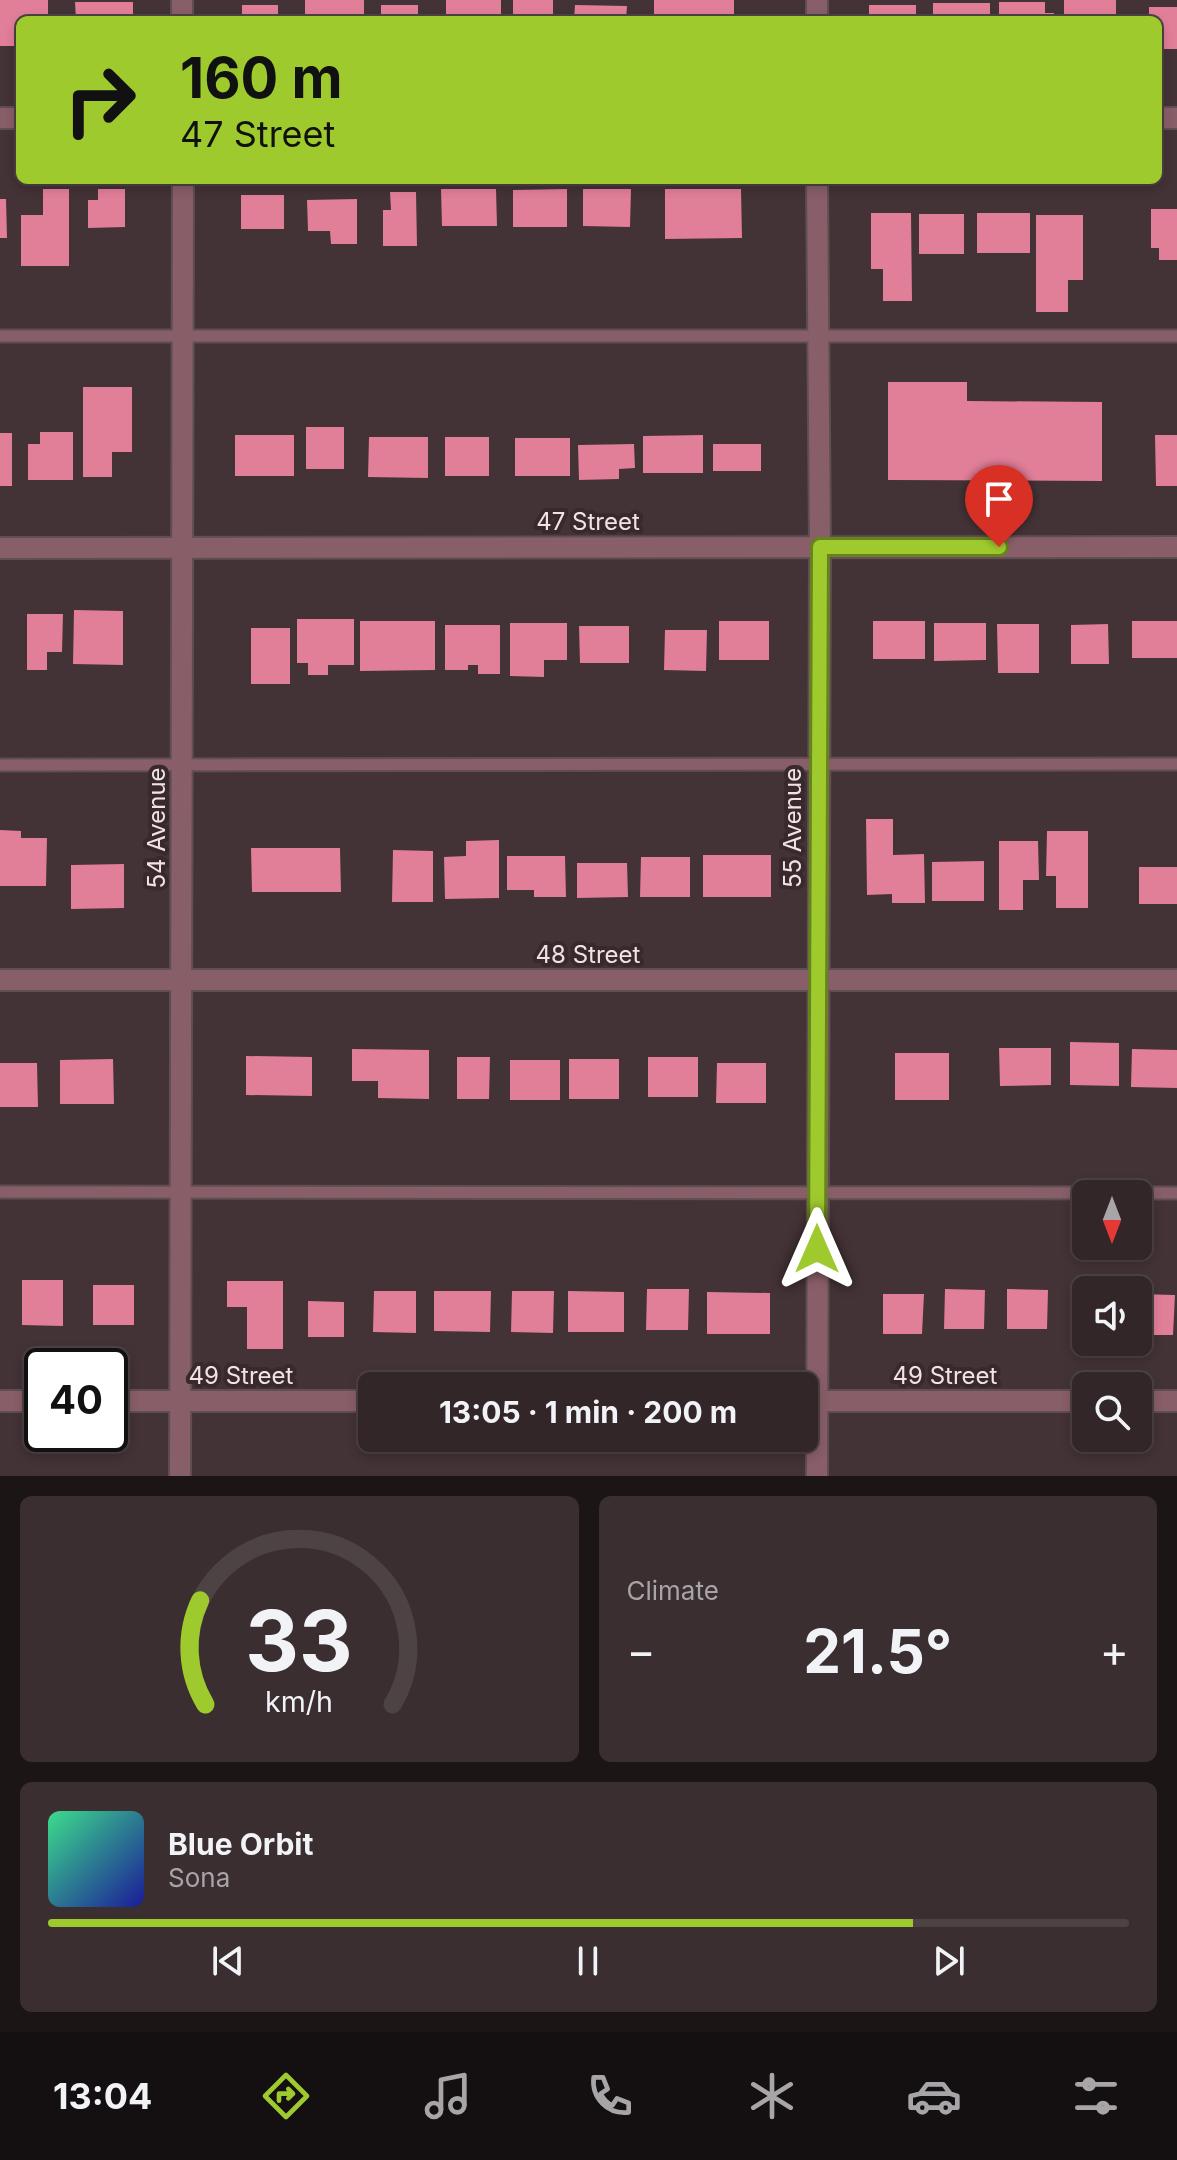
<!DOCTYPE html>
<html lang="en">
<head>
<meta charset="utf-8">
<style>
  :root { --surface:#322628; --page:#3a2e30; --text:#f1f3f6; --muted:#a8a5a8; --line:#4d4345; --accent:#9eca2e }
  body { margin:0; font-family:Inter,sans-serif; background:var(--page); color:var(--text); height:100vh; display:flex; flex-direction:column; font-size:30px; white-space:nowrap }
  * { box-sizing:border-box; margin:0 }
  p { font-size:26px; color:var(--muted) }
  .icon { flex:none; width:44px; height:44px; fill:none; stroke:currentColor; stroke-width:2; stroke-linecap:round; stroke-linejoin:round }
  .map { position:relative; height:1476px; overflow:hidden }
  .side { display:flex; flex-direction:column; gap:20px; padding:20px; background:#1c1516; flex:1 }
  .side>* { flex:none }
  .top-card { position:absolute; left:16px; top:16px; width:1146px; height:168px; border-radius:12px; box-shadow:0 4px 12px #0003,0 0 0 2px var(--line); background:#9eca2e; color:#111; overflow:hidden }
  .needle { width:52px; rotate:180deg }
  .fabs { position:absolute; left:1072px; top:1180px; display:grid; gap:16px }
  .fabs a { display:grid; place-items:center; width:80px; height:80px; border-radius:12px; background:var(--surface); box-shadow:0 4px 12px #0003,0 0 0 2px var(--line); font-size:40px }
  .speed { position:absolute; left:24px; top:1348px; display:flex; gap:16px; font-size:40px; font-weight:700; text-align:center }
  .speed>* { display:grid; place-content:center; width:104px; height:104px; border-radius:50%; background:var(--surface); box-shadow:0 4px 12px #0003,0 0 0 2px var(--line); line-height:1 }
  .speed .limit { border:4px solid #111; border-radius:12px; background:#fff; color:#111 }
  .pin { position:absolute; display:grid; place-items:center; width:68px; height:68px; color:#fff; margin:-82px -34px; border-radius:50% 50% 50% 0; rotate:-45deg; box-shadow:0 0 8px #0007 }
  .pin .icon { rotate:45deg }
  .me { position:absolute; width:88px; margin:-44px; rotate:0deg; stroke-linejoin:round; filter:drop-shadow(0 0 6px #0008) }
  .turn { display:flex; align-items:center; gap:28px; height:168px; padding:0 32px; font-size:36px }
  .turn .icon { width:104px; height:104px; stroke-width:2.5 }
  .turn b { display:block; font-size:56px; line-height:68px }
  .big { font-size:60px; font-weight:700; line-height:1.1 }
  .side .widget { flex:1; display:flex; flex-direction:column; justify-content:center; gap:12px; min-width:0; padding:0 28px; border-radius:12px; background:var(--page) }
  .side .dial { align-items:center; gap:0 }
  .dial svg { height:208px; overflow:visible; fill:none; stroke:var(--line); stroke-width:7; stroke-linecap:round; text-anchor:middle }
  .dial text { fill:var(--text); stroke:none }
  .song { display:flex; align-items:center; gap:24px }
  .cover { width:96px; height:96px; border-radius:12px; background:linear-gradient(135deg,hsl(150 70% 55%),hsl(240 70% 35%)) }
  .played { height:8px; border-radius:4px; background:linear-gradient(90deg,var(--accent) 80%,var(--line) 80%) }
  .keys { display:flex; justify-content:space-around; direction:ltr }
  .heat { display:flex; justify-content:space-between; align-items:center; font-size:44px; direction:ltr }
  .side .tiles { flex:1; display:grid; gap:20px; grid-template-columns:1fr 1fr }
  .widget:last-child { grid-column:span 2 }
  .trip { position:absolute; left:358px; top:1372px; width:460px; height:80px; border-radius:12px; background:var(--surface); box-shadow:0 4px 12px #0003,0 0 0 2px var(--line); font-weight:700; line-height:80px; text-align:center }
  .menu { display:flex; height:128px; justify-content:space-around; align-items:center; background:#140f10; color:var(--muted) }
  .menu .icon { width:56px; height:56px }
  .menu .active { color:var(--accent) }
  .menu b { font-size:36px; color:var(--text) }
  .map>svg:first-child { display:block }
</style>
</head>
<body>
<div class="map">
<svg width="1177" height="1476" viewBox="0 0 1177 1476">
  <rect width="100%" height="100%" fill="#433236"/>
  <path fill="#e17e98" d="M0 0H48V20H20V46H0Z
    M305 0H364V20H305Z
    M446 0H501V20H446Z
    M513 0H553V20H513Z
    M654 0H734V20H654Z
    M1064 0H1116V16H1106V20H1064Z
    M75 2H133V20H76Z
    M999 2H1045V13H1054V20H999Z
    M933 3H990V20H933Z
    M242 5H278V20H242Z
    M381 5H418V20H381Z
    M575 5 627 6 626 20H574Z
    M869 5H916V20H869Z
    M1149 7H1177V49H1158V20H1149Z
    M43 189H69V266H21V215H43Z
    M98 189H125V227L88 228V200H98Z
    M441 189H496L497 226H442Z
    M567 189V227H513V190Z
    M583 189H631L630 227 583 226Z
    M665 189H741L742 238 665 239Z
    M390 192H416L417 246H383V210H391Z
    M241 195H284V229H241Z
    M0 199H6L7 238H0Z
    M357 199V244H331L330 231H308L307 200Z
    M1151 209H1177V260H1159V248H1151Z
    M871 213H911L912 301H883V269H871Z
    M977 213H1030V253H977Z
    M919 214H964V254H919Z
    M1036 215H1083V280H1068V312H1036Z
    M888 382H967V401L1102 402V481L888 480Z
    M83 387H132V452H112V477H83Z
    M306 427H344V469H306Z
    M40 432H73V480H28V444H40Z
    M0 433H12V486H0Z
    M235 435H294V476H235Z
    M703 435V473H643V436Z
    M1155 435H1177V486H1156Z
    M369 437H428V478L368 477Z
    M445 437H489V476H445Z
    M515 438H570V476H515Z
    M634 444 635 468 619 469V479L579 480 578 445Z
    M713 444H761V471H713Z
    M74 610 123 611V665L73 664Z
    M27 614H63L62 652H47V670H27Z
    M297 619H354V665H328V675H308V663H297Z
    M360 621H435V670L360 671Z
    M719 621H769V660H719Z
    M873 621H925V659H873Z
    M1132 621H1177V658H1132Z
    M510 623H567V660H544V677L510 676Z
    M934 623H986V660L934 661Z
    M997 624H1039V673H998Z
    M1108 624 1109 664H1071V625Z
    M445 625H500V674H478V665H468V670H445Z
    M579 626H629V663H580Z
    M251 628H290V684H251Z
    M665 630H707L706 671 664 670Z
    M866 819H893V855L924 854 925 903H892V894L867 895Z
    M0 830 21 831V838H47L46 886H0Z
    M1047 831H1088V908H1056V876H1046Z
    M499 840V898L445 899 444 857 466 856V841Z
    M999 841H1038L1039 880H1023V910H999Z
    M251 848H340L341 892H252Z
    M393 850 433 851V902H392Z
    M703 855H771V897H703Z
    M507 856H565L566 897H534V890H507Z
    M641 857H690V897H640Z
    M984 861V901H932V862Z
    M577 863H627L628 897 577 898Z
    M124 864V908L71 909V865Z
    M1139 867H1177V904H1139Z
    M1070 1042 1119 1043V1086L1070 1085Z
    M999 1048H1051V1085L1000 1086Z
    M352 1049 429 1050V1099L378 1098V1081H352Z
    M1132 1049 1177 1050V1088L1131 1087Z
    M895 1053H949V1100H895Z
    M246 1056 312 1057V1096L246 1095Z
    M457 1057H490L489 1099H457Z
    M648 1057H698V1097H648Z
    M113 1059 114 1104H60V1060Z
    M569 1059H619V1099H569Z
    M510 1060H560V1100H510Z
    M0 1063H37L38 1107H0Z
    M717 1063H766V1103H716Z
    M22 1280H63V1326L22 1325Z
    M227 1281H283V1349H247V1307H227Z
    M93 1285H134V1325H93Z
    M647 1289H689L688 1330H646Z
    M945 1289 985 1290 984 1329H944Z
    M1007 1289 1048 1290 1047 1329H1007Z
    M1071 1290H1086V1330H1070Z
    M374 1291H416V1333L373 1332Z
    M434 1291H491L490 1332 434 1331Z
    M512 1291H554L553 1333 511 1332Z
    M568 1291 624 1292V1332H568Z
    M707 1292 770 1293V1334H707Z
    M883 1294H924L922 1334H883Z
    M1138 1294 1175 1295 1173 1335H1138Z
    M308 1301 344 1302V1337H308Z"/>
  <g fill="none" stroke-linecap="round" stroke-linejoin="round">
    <defs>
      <path id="service" d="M0 336H1177
        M0 765 1177 764
        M0 1192 1177 1193"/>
      <path id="minor" d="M182 0V20
        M0 118H20
        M1158 118H1177
        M0 980H1177
        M0 1401H42
        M110 1401H372
        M804 1401H1086
        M1138 1401H1177
        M180 1476 183 180"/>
      <path id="tertiary" d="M817 0V20
        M817 180 820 547 817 1476
        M0 548 1177 547"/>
    </defs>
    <use href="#service" stroke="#5f4e52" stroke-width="15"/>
    <use href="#minor" stroke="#5f4e52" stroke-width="24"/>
    <use href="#tertiary" stroke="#5f4e52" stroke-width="24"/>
    <use href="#service" stroke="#885e68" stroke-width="11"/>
    <use href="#minor" stroke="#885e68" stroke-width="20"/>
    <use href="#tertiary" stroke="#885e68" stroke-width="20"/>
  </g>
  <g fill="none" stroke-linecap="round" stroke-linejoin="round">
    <defs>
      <path id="route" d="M817 1249 820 547H999"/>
    </defs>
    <use href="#route" stroke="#67831e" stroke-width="20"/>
    <use href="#route" stroke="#9eca2e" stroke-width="14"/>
  </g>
  <g text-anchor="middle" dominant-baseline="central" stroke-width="8" stroke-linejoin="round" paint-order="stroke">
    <g font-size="24" fill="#efe3e5" stroke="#39282c">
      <text x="588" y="521">47 Street</text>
      <text transform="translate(156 828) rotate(-90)">54 Avenue</text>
      <text transform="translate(792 828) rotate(-90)">55 Avenue</text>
      <text x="588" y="954">48 Street</text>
      <text x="241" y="1375">49 Street</text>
      <text x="945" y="1375">49 Street</text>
    </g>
  </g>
</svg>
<div class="fabs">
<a><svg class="needle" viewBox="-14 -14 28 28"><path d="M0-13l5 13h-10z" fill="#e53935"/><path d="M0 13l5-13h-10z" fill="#a8a5a8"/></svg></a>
<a><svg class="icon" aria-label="sound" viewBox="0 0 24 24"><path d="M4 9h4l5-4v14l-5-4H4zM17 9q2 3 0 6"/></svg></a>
<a><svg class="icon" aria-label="search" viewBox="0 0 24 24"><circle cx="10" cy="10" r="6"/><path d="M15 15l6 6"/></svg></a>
</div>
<div class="speed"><div class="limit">40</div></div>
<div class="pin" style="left:999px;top:547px;background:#d93025"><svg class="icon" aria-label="arrive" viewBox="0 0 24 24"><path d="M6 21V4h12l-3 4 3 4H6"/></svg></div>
<svg class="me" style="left:817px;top:1249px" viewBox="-20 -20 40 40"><path d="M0-17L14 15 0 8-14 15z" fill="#9eca2e" stroke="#fff" stroke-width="4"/></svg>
<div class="trip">13:05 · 1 min · 200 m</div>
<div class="top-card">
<div class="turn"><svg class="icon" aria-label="right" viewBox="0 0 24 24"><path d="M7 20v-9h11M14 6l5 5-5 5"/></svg><div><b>160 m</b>47 Street</div></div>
</div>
</div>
<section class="side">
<div class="tiles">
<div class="widget dial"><svg viewBox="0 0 100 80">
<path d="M14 69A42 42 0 1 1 86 69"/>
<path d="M14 69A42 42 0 0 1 12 29" stroke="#9eca2e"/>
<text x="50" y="56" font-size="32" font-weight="700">33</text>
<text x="50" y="72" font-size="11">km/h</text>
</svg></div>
<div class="widget"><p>Climate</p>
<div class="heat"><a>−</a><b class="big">21.5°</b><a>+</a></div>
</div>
<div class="widget">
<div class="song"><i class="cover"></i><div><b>Blue Orbit</b><p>Sona</p></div></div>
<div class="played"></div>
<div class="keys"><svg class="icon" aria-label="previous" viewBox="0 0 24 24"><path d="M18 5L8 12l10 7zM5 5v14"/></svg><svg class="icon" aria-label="pause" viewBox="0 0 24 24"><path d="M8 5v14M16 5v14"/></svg><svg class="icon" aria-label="next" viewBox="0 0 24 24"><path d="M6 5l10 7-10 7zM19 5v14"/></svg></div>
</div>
</div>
</section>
<nav class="menu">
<b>13:04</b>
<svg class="icon active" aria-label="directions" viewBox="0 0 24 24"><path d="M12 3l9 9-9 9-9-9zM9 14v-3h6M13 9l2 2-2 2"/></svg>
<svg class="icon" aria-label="music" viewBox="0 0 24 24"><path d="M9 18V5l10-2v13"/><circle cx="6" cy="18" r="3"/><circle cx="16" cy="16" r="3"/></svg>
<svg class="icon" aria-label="phone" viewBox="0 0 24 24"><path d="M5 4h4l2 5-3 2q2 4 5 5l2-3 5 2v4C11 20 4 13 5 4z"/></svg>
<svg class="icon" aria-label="climate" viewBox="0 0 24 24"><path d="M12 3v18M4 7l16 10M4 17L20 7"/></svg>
<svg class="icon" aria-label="car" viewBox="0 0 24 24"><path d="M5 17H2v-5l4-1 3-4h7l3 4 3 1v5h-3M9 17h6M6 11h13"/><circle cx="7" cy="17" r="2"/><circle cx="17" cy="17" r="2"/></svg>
<svg class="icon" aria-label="filters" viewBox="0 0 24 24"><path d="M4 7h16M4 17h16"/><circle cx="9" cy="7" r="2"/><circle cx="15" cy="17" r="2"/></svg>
</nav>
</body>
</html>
